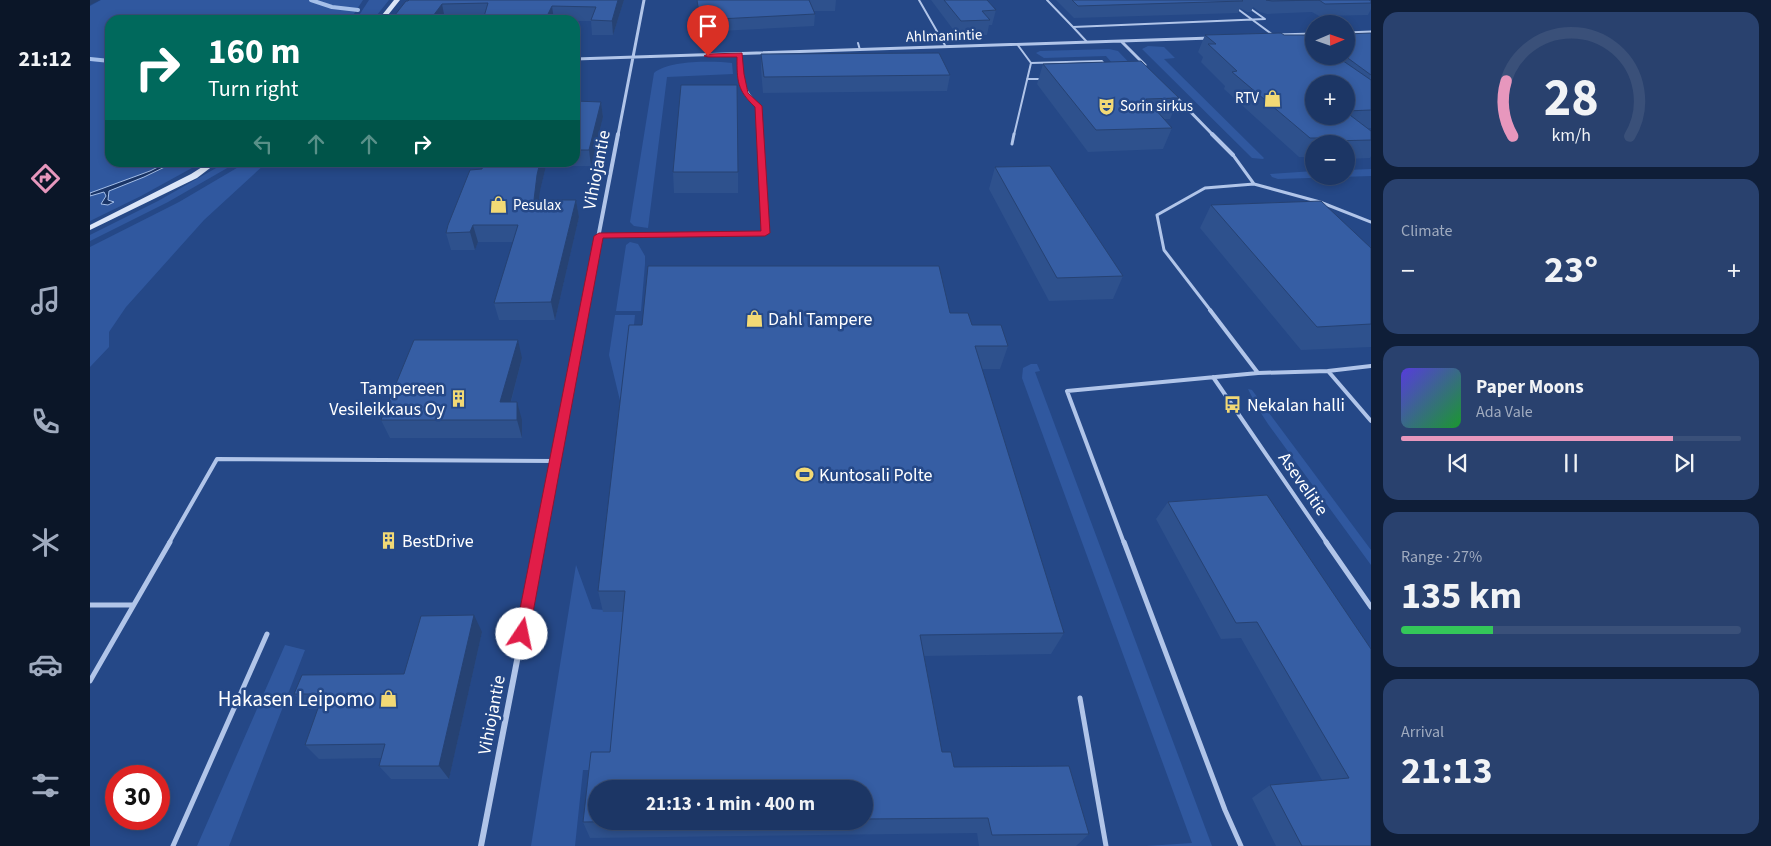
<!DOCTYPE html>
<html lang="en">
<head>
<meta charset="utf-8">
<style>
  :root { --surface:#1c3665; --page:#29416e; --text:#f1f3f6; --muted:#a0abbf; --line:#3a5079; --accent:#e797bd }
  body { margin:0; font-family:"Source Sans 3",sans-serif; background:var(--page); color:var(--text); height:100vh; display:flex; flex-direction:column; font-size:19px; white-space:nowrap }
  * { box-sizing:border-box; margin:0 }
  p { font-size:16px; color:var(--muted) }
  .icon { flex:none; width:28px; height:28px; fill:none; stroke:currentColor; stroke-width:2; stroke-linecap:round; stroke-linejoin:round }
  .map { position:relative; flex:1; overflow:hidden }
  .details { display:flex; flex-direction:column; gap:12px; padding:12px; background:#0f1e38; width:400px }
  .details>* { flex:none }
  .top-card { position:absolute; left:15px; top:15px; width:475px; height:152px; border-radius:15px; box-shadow:0 2px 8px #0003,0 0 0 1px var(--line); background:#00695c; color:#fff; overflow:hidden }
  .needle { width:32px; rotate:88deg }
  .controls { position:absolute; left:1215px; top:15px; display:grid; gap:10px }
  .controls a { display:grid; place-items:center; width:50px; height:50px; border-radius:50%; background:var(--surface); box-shadow:0 2px 8px #0003,0 0 0 1px var(--line); font-size:25px }
  .speed { position:absolute; left:15px; top:765px; display:flex; gap:10px; font-size:25px; font-weight:700; text-align:center }
  .speed>* { display:grid; place-content:center; width:65px; height:65px; border-radius:50%; background:var(--surface); box-shadow:0 2px 8px #0003,0 0 0 1px var(--line); line-height:1 }
  .speed .limit { border:8px solid #d22; background:#fff; color:#111 }
  .pin { position:absolute; display:grid; place-items:center; width:42px; height:42px; color:#fff; margin:-51px -21px; border-radius:50% 50% 50% 0; rotate:-45deg; box-shadow:0 0 5px #0007 }
  .pin .icon { rotate:45deg }
  .me { position:absolute; width:55px; margin:-28px; rotate:11deg; stroke-linejoin:round; filter:drop-shadow(0 0 4px #0008) }
  .turn { display:flex; align-items:center; gap:18px; height:105px; padding:0 20px; font-size:22px }
  .turn .icon { width:65px; height:65px; stroke-width:2.5 }
  .turn b { display:block; font-size:35px; line-height:42px }
  .lanes { display:flex; align-items:center; height:48px; padding:0 20px; background:#0003; justify-content:center; gap:25px; direction:ltr }
  .lanes .off { opacity:.35 }
  .big { font-size:38px; font-weight:700; line-height:1.1 }
  .details .tile { flex:1; display:flex; flex-direction:column; justify-content:center; gap:8px; min-width:0; padding:0 18px; border-radius:15px; background:var(--page) }
  .details .dial { align-items:center; gap:0 }
  .dial svg { height:130px; overflow:visible; fill:none; stroke:var(--line); stroke-width:7; stroke-linecap:round; text-anchor:middle }
  .dial text { fill:var(--text); stroke:none }
  .song { display:flex; align-items:center; gap:15px }
  .cover { width:60px; height:60px; border-radius:8px; background:linear-gradient(135deg,hsl(250 70% 55%),hsl(130 70% 35%)) }
  .played { height:5px; border-radius:2px; background:linear-gradient(90deg,var(--accent) 80%,var(--line) 80%) }
  .keys { display:flex; justify-content:space-around; direction:ltr }
  .heat { display:flex; justify-content:space-between; align-items:center; font-size:28px; direction:ltr }
  .charge { height:8px; border-radius:4px; background:linear-gradient(90deg,#34c759 27%,var(--line) 0) }
  .trip { position:absolute; left:498px; top:780px; width:285px; height:50px; border-radius:25px; background:var(--surface); box-shadow:0 2px 8px #0003,0 0 0 1px var(--line); font-weight:700; line-height:50px; text-align:center }
  main { display:flex; flex:1; min-height:0 }
  .tab-bar { display:flex; flex-direction:column; width:90px; justify-content:space-around; align-items:center; background:#0b1628; color:var(--muted) }
  .tab-bar .icon { width:35px; height:35px }
  .tab-bar .on { color:var(--accent) }
  .tab-bar b { font-size:22px; color:var(--text) }
  .map>svg:first-child { display:block }
</style>
</head>
<body>
<main>
<nav class="tab-bar">
<b>21:12</b>
<svg class="icon on" aria-label="directions" viewBox="0 0 24 24"><path d="M12 3l9 9-9 9-9-9zM9 14v-3h6M13 9l2 2-2 2"/></svg>
<svg class="icon" aria-label="music" viewBox="0 0 24 24"><path d="M9 18V5l10-2v13"/><circle cx="6" cy="18" r="3"/><circle cx="16" cy="16" r="3"/></svg>
<svg class="icon" aria-label="phone" viewBox="0 0 24 24"><path d="M5 4h4l2 5-3 2q2 4 5 5l2-3 5 2v4C11 20 4 13 5 4z"/></svg>
<svg class="icon" aria-label="climate" viewBox="0 0 24 24"><path d="M12 3v18M4 7l16 10M4 17L20 7"/></svg>
<svg class="icon" aria-label="car" viewBox="0 0 24 24"><path d="M5 17H2v-5l4-1 3-4h7l3 4 3 1v5h-3M9 17h6M6 11h13"/><circle cx="7" cy="17" r="2"/><circle cx="17" cy="17" r="2"/></svg>
<svg class="icon" aria-label="filters" viewBox="0 0 24 24"><path d="M4 7h16M4 17h16"/><circle cx="9" cy="7" r="2"/><circle cx="15" cy="17" r="2"/></svg>
</nav>
<div class="map">
<svg width="1281" height="846" viewBox="0 0 1281 846">
  <rect width="100%" height="100%" fill="#254887"/>
  <path fill="#30589f" d="M11 0H273L260 20H20V162L76 163 60 171 0 193V6Z
    M279 0H299L283 20H266Z
    M1058 46 1074 47 1085 58 1074 59 1174 158 1173 159 1162 158 1052 49Z
    M1019 49 1028 51 1047 71 1030 72 1016 56 954 58 946 53 950 51Z
    M642 63 643 74 577 77 558 228 544 226 540 222 564 73C579 60 623 61 642 63Z
    M157 162 176 163 114 220 36 307 19 332V347L0 367V247L89 202Z
    M83 163H111L51 196 0 221V196L15 192V198L11 204 18 205 23 202 18 200 19 191 54 177Z
    M135 163H146L78 202 0 241V235L68 201Z
    M1281 169V176L1188 179 1182 177 1180 174 1224 171V176H1256V170Z
    M540 242 548 244 555 256V264L551 311H526L536 245Z
    M525 315H545L535 410 532 409 519 355Z
    M941 364H947L950 371 945 372 1122 846H1056L1102 843 932 378 933 368Z
    M1158 389 1162 390 1281 550V565L1178 424 1167 407Z
    M486 565 502 609 539 612 526 770H493L485 846H441Z
    M195 645 215 650 139 846H107Z"/>
  <path fill="#1a3567" stroke="#a5bfe9" d="M76 163H83L54 177 19 191 18 200 24 202 18 205 11 204 16 196 14 192 0 196V193L60 171Z"/>
  <g fill="none" stroke-linecap="round" stroke-linejoin="round">
    <path stroke="#a5bfe9" stroke-width="4" d="M221 0 242 7 268 10
      M0 59 20 61"/>
    <path stroke="#b1c5e9" stroke-width="2" d="M829 0 856 47
      M957 0 983 27 1175 19 1158 7
      M1145 7 1183 35
      M983 27 997 42
      M768 43 770 50
      M650 55C650 77 653 91 669 106L670 135
      M941 63 1012 61 1015 65
      M937 79H952
      M924 135 941 63 927 44"/>
    <path stroke="#b1c5e9" stroke-width="3" d="M922 144 924 134
      M1164 184 1230 202 1281 222
      M509 236 675 233 670 134
      M1121 311 1074 250 1067 215 1115 188 1164 184 1143 155"/>
    <path stroke="#b1c5e9" stroke-width="4" d="M1238 371 1281 366
      M1168 373 1238 371 1281 421
      M1123 377 1237 543
      M79 543 127 459 465 461
      M1034 543 977 391 1168 373 1120 310"/>
    <path stroke="#b1c5e9" stroke-width="5" d="M1034 542 1135 810 1151 846
      M1236 542 1281 607
      M0 605H43
      M0 681 80 542
      M990 698 1016 846
      M83 846 177 634"/>
    <path stroke="#b1c5e9" stroke-width="3" d="M1256 33 1281 32
      M1187 35 1224 34
      M1031 41 1055 65
      M485 59 1121 38
      M1084 95 1123 135
      M528 135 554 0"/>
    <path stroke="#b1c5e9" stroke-width="4" d="M1122 134 1143 155
      M494 311 528 134"/>
    <path stroke="#b1c5e9" stroke-width="5" d="M449 543 494 310"/>
    <path stroke="#b1c5e9" stroke-width="6" d="M391 846 450 542"/>
    <path fill="#dbe5f7" fill-rule="evenodd" d="M304 0H310L294 20H288Z
      M120 162H128L107 178 0 230V225L101 174Z"/>
  </g>
  <path fill="#2e518d" fill-rule="evenodd" d="M534 0 523 35H502L501 21H485V20H393V18L355 19 354 20H301L318 1Z
    M607 0H746L745 11H724L725 14 724 26 610 32 607 10Z
    M841 0H897L906 10 902 25H899L897 35 868 36Z
    M966 0H1281V9L1278 15 1229 16 1222 12 1177 14 1170 12 1163 7 1161 12H1157L1150 8 1148 13 984 18Z
    M1281 33V128H1278L1281 131V156L1280 158 1256 159V144H1224V157H1209L1134 89 1135 86 1111 62 1113 57 1108 52 1115 35H1194L1222 40 1224 37V56H1256Z
    M671 54 860 75 857 91 673 93 671 70Z
    M953 64 1089 98 1080 119H1074L1082 128 1073 149 998 152 947 84Z
    M485 101 511 102 513 117 501 166H456L450 191 449 200H486L489 217 465 320H409L404 303 423 242H388L385 250H361L356 233 392 169 394 162H485Z
    M905 167 1033 276 1023 299 959 301 899 189Z
    M583 172H648V193H584Z
    M1121 205 1281 248V347L1211 350 1110 228Z
    M860 313 918 346 910 369H892L974 633 961 654 834 656 852 752 864 767 999 834 986 846H889L887 833 500 838 493 822 520 752 533 612H513L508 591 552 325ZM774 789V821H506Z
    M432 358 421 402 432 420V438H300L291 420Z
    M1177 495 1281 846H1186L1162 798 1180 785 1232 780 1151 638 1131 639 1066 519 1078 502Z
    M392 632 359 779H301L289 766 291 758 229 759 215 745 228 709H218L204 694 314 674Z"/>
  <path fill="#264273" d="M0 0H10L0 5Z
    M528 0H534L523 35 522 21Z
    M352 4 355 19 354 20H340Z
    M462 6 464 20H455Z
    M511 102 513 117 501 166 499 150Z
    M450 162H456V166L450 191 447 217 444 200 447 175Z
    M486 200 489 217 465 320 461 302Z
    M383 225 388 242 385 250 380 232Z
    M428 340 432 358 416 420 410 402Z
    M427 402 432 420V438L427 420Z
    M384 615 392 632 359 779 349 766Z"/>
  <path fill="#365ea4" stroke="#264273" d="M319 0H528L522 21 501 20 506 7 462 6 455 20H393L398 3 352 4 340 20H301L316 1H318Z
    M607 0H719L725 14 610 20Z
    M854 0H897L906 10 892 11 900 20 871 21Z
    M982 0H1152L1153 1 988 6Z
    M1176 0H1279L1281 1V3L1235 4 1229 0 1182 1Z
    M1191 33 1194 35H1216L1224 41V56H1246L1281 80V110L1256 111V84H1224V116H1256V112L1281 131V140L1241 141 1236 138H1220L1142 72 1147 71 1118 44H1126L1115 35Z
    M1281 33V75L1255 56H1256V34Z
    M849 53 860 75 674 77 671 54Z
    M1051 61 1089 98 1056 99 1082 128 1006 130 953 64Z
    M591 85H647L648 172H583Z
    M485 101 511 102 499 150H485Z
    M394 162H450L447 175 444 200H486L461 302 404 303 428 225H383L380 232 356 233 358 225 380 170 392 169Z
    M960 166 1033 276 967 278 905 167Z
    M1231 201 1281 248V324L1227 327 1121 205Z
    M558 266H849L860 313H878L882 325H911L918 346H885L974 633 830 635 852 752H861L864 767 979 766 999 834 902 835 898 818 774 819V789H506V821H575L493 822 501 752H520L535 591H508L539 325H552Z
    M324 340H428L410 402H427V420H291Z
    M1177 495 1281 649V846H1212L1180 785 1259 778 1167 622 1146 623 1078 502Z
    M384 615 349 766H289L295 744 215 745 233 694H204L212 675 314 674 331 616Z"/>
  <path fill="#e11d48" stroke="#92132f" d="M652 53 654 74 658 93 672 106 680 233 675 236 513 238 439 634 437 639 432 641 427 639 425 634 504 236 509 233 671 231 665 107C647 90 647 81 647 57H618L614 56 618 54Z"/>
  <defs>
    <symbol id="shop-bare" viewBox="-9 -9 18 18"><path d="M-5-2.5h2.3a2.7 3.5 0 0 1 5.4 0H5L5.5 6h-11ZM-1.5-2.5h3a1.5 2.3 0 0 0-3 0Z" fill="#f2d975" stroke="#254887" stroke-width="2.5" paint-order="stroke"/></symbol>
    <symbol id="theatre-bare" viewBox="-9 -9 18 18"><path d="M-5-5.5Q0-4 5-5.5V0Q5 5 0 6Q-5 5-5 0ZM-3.3-2.5H-1v1.5H-3.3ZM1-2.5H3.3v1.5H1ZM-2.8 1Q0 5.5 2.8 1Z" fill="#f2d975" stroke="#254887" stroke-width="2.5" paint-order="stroke"/></symbol>
    <symbol id="building-bare" viewBox="-9 -9 18 18"><path d="M-4-6H4V6H1V3H-1V6H-4ZM-2.5-4.3h1.7v1.8h-1.7ZM.8-4.3h1.7v1.8H.8ZM-2.5-1h1.7V.8h-1.7ZM.8-1h1.7V.8H.8Z" fill="#f2d975" stroke="#254887" stroke-width="2.5" paint-order="stroke"/></symbol>
    <symbol id="bus-bare" viewBox="-9 -9 18 18"><path d="M-5-6H5V4H4V6H2V4H-2V6H-4V4H-5ZM-3.5-4V0h7V-4ZM-3.5 1.2v1.5H-2V1.2ZM2 1.2v1.5H3.5V1.2Z" fill="#f2d975" stroke="#254887" stroke-width="2.5" paint-order="stroke"/></symbol>
    <symbol id="stadium-bare" viewBox="-9 -9 18 18"><path d="M0-5a6.5 5 0 1 0 0 10a6.5 5 0 1 0 0-10ZM-3.5-1.8h7v3.6h-7Z" fill="#f2d975" stroke="#254887" stroke-width="2.5" paint-order="stroke"/></symbol>
  </defs>
  <g fill-rule="evenodd">
    <use href="#shop-bare" x="1170" y="86" width="25" height="25"/>
    <use href="#theatre-bare" x="1004" y="94" width="25" height="25"/>
    <use href="#shop-bare" x="396" y="192" width="25" height="25"/>
    <use href="#shop-bare" x="652" y="306" width="25" height="25"/>
    <use href="#building-bare" x="356" y="386" width="25" height="25"/>
    <use href="#bus-bare" x="1130" y="392" width="25" height="25"/>
    <use href="#stadium-bare" x="702" y="462" width="25" height="25"/>
    <use href="#building-bare" x="286" y="528" width="25" height="25"/>
    <use href="#shop-bare" x="286" y="686" width="25" height="25"/>
  </g>
  <g text-anchor="middle" dominant-baseline="central" stroke-width="5" stroke-linejoin="round" paint-order="stroke">
    <g font-size="15" fill="#fff" stroke="#254887">
      <text transform="translate(854 36) rotate(-2)">Ahlmanintie</text>
    </g>
    <g font-size="15" fill="#fff" stroke="#254887" text-anchor="start">
      <text x="1169" y="98" text-anchor="end">RTV</text>
      <text x="1030" y="106">Sorin sirkus</text>
      <text x="423" y="205">Pesulax</text>
    </g>
    <g font-size="18" fill="#fff" stroke="#254887">
      <text transform="translate(507 170) rotate(-79)">Vihiojantie</text>
      <text transform="translate(1213 484) rotate(55)">Asevelitie</text>
      <text transform="translate(402 715) rotate(-79)">Vihiojantie</text>
    </g>
    <g font-size="18" fill="#fff" stroke="#254887" text-anchor="start">
      <text x="678" y="319">Dahl Tampere</text>
      <text x="355" y="388" text-anchor="end">Tampereen<tspan x="355" dy="21">Vesileikkaus Oy</tspan></text>
      <text x="1157" y="405">Nekalan halli</text>
      <text x="729" y="475">Kuntosali Polte</text>
      <text x="312" y="541">BestDrive</text>
    </g>
    <g font-size="21" fill="#fff" stroke="#254887" text-anchor="end">
      <text x="285" y="699">Hakasen Leipomo</text>
    </g>
  </g>
</svg>
<div class="controls">
<a><svg class="needle" viewBox="-14 -14 28 28"><path d="M0-13l5 13h-10z" fill="#e53935"/><path d="M0 13l5-13h-10z" fill="#a0abbf"/></svg></a>
<a>+</a>
<a>−</a>
</div>
<div class="speed"><div class="limit">30</div></div>
<div class="pin" style="left:618px;top:56px;background:#d93025"><svg class="icon" aria-label="arrive" viewBox="0 0 24 24"><path d="M6 21V4h12l-3 4 3 4H6"/></svg></div>
<svg class="me" style="left:432px;top:634px" viewBox="-20 -20 40 40"><circle r="19" fill="#fff"/><path d="M0-13L10 11 0 6-10 11z" fill="#e11d48"/></svg>
<div class="trip">21:13 · 1 min · 400 m</div>
<div class="top-card">
<div class="turn"><svg class="icon" aria-label="right" viewBox="0 0 24 24"><path d="M7 20v-9h11M14 6l5 5-5 5"/></svg><div><b>160 m</b>Turn right</div></div>
<div class="lanes"><svg class="icon off" aria-label="left" viewBox="0 0 24 24"><path d="M17 20v-9H6M10 6l-5 5 5 5"/></svg><svg class="icon off" aria-label="ahead" viewBox="0 0 24 24"><path d="M12 20V5M6 11l6-6 6 6"/></svg><svg class="icon off" aria-label="ahead" viewBox="0 0 24 24"><path d="M12 20V5M6 11l6-6 6 6"/></svg><svg class="icon" aria-label="right" viewBox="0 0 24 24"><path d="M7 20v-9h11M14 6l5 5-5 5"/></svg></div>
</div>
</div>
<section class="details">
<div class="tile dial"><svg viewBox="0 0 100 80">
<path d="M14 69A42 42 0 1 1 86 69"/>
<path d="M14 69A42 42 0 0 1 10 35" stroke="#e797bd"/>
<text x="50" y="56" font-size="32" font-weight="700">28</text>
<text x="50" y="72" font-size="11">km/h</text>
</svg></div>
<div class="tile"><p>Climate</p>
<div class="heat"><a>−</a><b class="big">23°</b><a>+</a></div>
</div>
<div class="tile">
<div class="song"><i class="cover"></i><div><b>Paper Moons</b><p>Ada Vale</p></div></div>
<div class="played"></div>
<div class="keys"><svg class="icon" aria-label="previous" viewBox="0 0 24 24"><path d="M18 5L8 12l10 7zM5 5v14"/></svg><svg class="icon" aria-label="pause" viewBox="0 0 24 24"><path d="M8 5v14M16 5v14"/></svg><svg class="icon" aria-label="next" viewBox="0 0 24 24"><path d="M6 5l10 7-10 7zM19 5v14"/></svg></div>
</div>
<div class="tile"><p>Range · 27%</p><b class="big">135 km</b><div class="charge"></div></div>
<div class="tile"><p>Arrival</p><b class="big">21:13</b></div>
</section>
</main>
</body>
</html>
